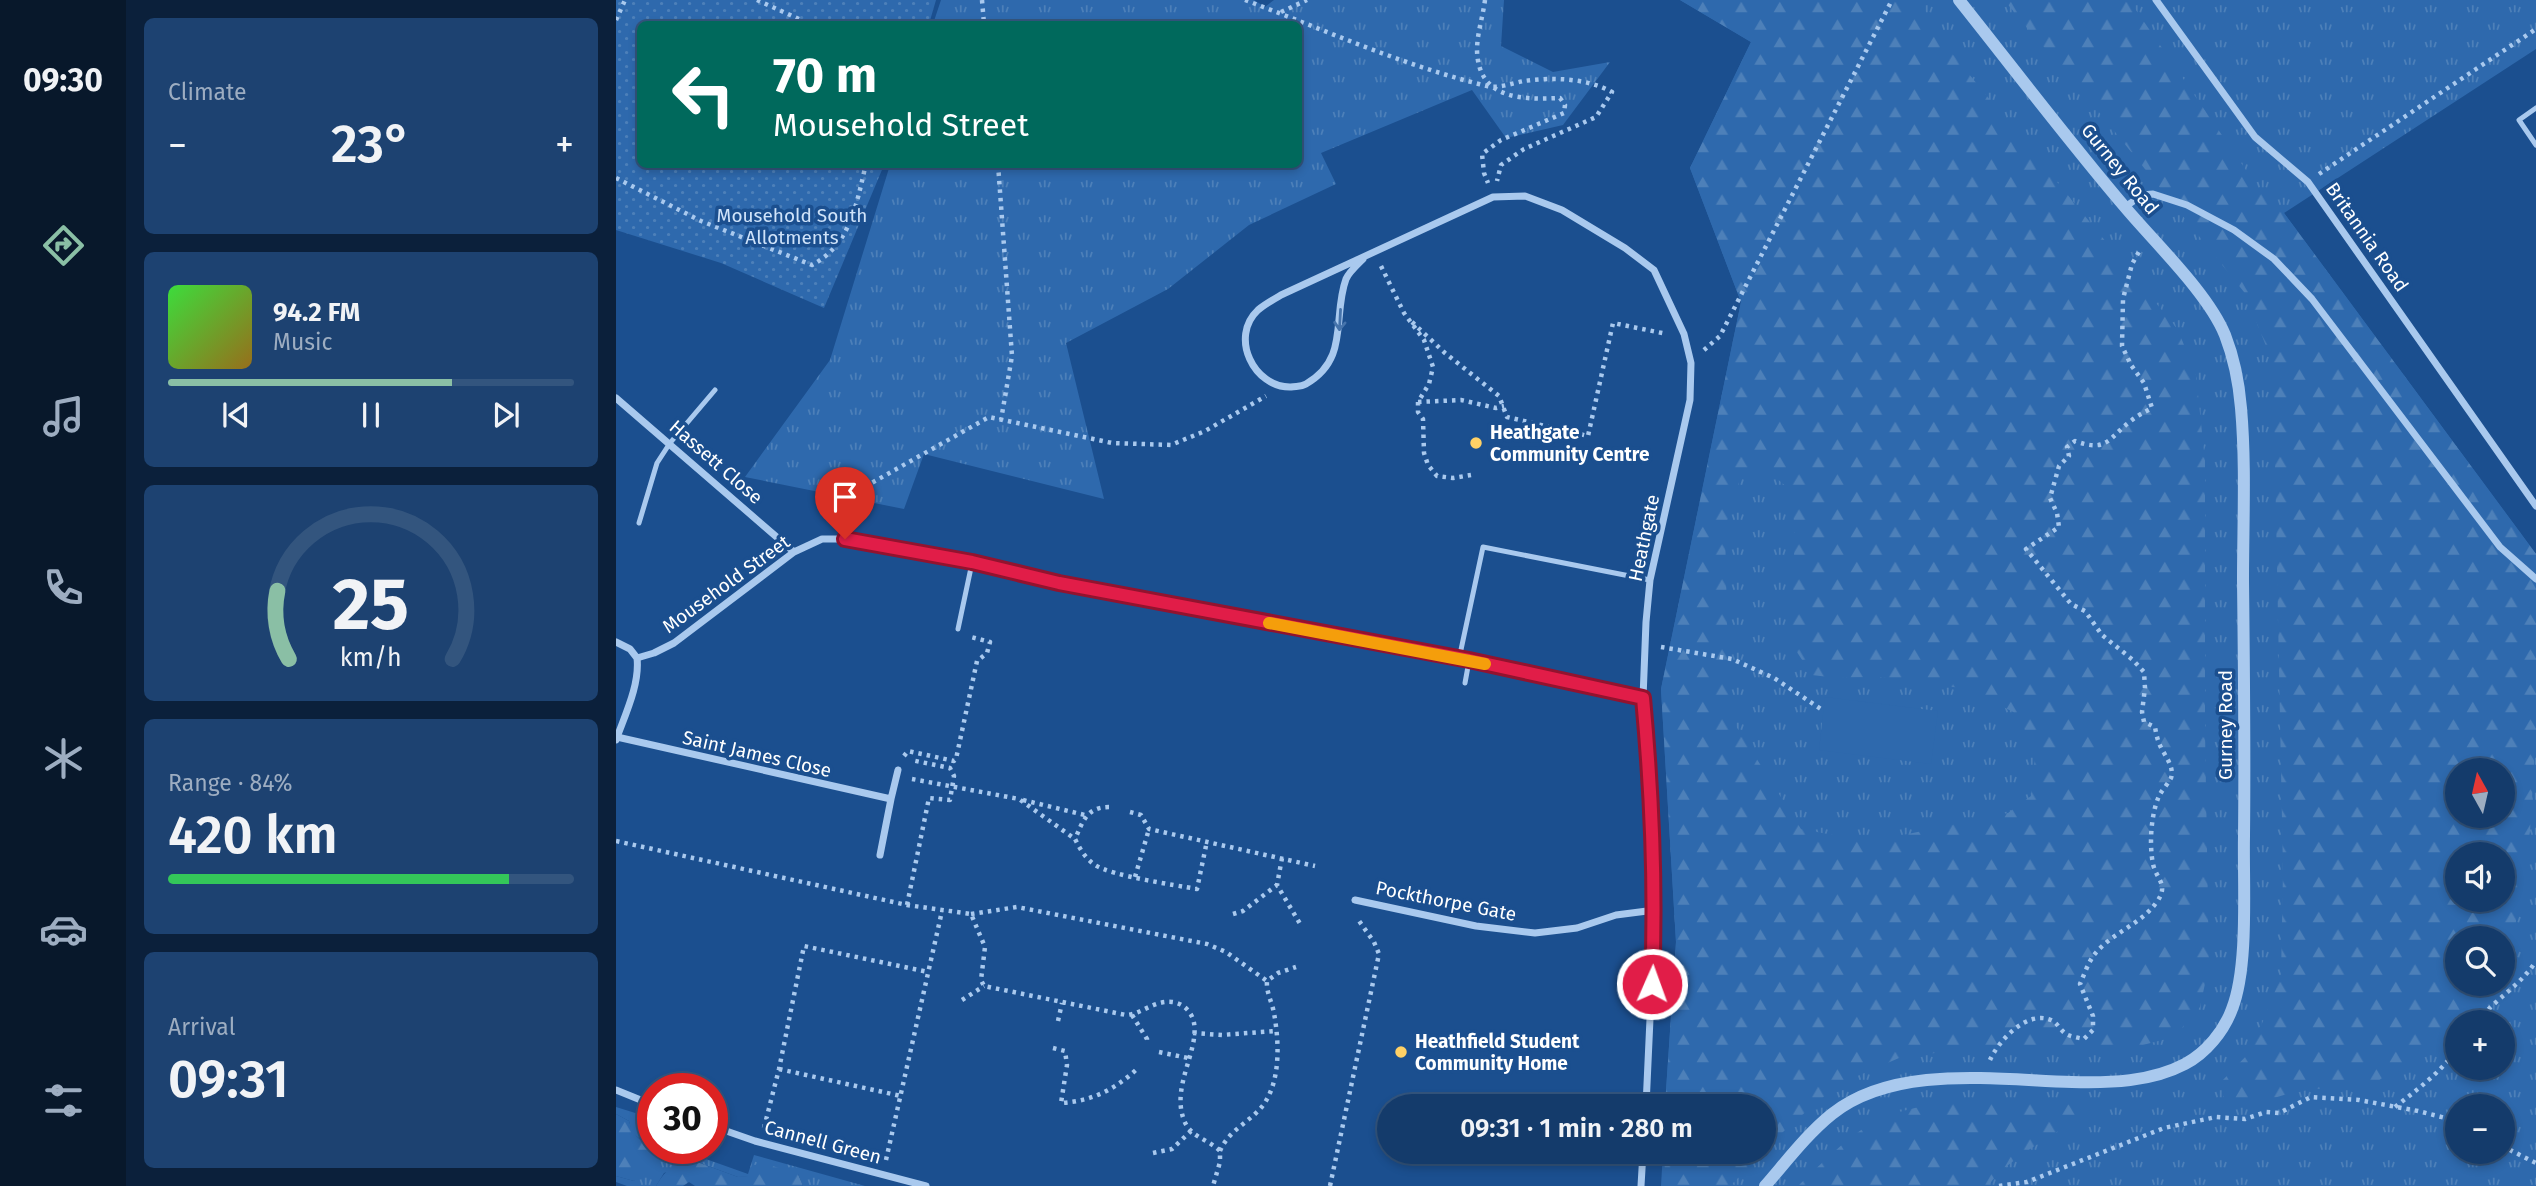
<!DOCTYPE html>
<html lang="en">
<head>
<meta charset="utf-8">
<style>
  :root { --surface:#143b6b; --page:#1d4271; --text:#f1f3f6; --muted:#9dadc1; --line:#33557e; --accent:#8abfa5 }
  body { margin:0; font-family:"Fira Sans",sans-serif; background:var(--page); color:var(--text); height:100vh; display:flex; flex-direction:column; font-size:26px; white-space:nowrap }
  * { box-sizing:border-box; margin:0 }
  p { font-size:23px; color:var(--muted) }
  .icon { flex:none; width:38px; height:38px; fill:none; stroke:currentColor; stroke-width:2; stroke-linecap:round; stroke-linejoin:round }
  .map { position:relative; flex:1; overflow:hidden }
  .sheet { display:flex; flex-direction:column; gap:18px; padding:18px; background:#0b203b; width:490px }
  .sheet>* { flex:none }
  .banner { position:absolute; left:21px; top:21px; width:665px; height:147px; border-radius:10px; box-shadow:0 4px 10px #0003,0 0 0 2px var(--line); background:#00695c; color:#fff; overflow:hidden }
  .needle { width:46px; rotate:352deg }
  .tools { position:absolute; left:1829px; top:758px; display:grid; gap:14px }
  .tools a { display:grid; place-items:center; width:70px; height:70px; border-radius:50%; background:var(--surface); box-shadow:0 4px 10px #0003,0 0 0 2px var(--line); font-size:35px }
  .speed { position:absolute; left:21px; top:1073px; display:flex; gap:14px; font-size:35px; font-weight:700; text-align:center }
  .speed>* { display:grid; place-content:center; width:91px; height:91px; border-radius:50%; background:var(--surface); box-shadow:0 4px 10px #0003,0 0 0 2px var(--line); line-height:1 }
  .speed .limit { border:10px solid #d22; background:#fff; color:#111 }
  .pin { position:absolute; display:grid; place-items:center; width:60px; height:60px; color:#fff; margin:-72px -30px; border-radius:50% 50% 50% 0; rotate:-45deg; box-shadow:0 0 7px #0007 }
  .pin .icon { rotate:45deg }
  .me { position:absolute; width:77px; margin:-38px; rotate:2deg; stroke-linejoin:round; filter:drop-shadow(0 0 5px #0008) }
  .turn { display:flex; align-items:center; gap:24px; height:147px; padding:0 21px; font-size:32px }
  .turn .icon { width:91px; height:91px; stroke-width:2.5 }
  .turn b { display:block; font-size:49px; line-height:60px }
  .big { font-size:52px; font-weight:600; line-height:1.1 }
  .sheet .widget { flex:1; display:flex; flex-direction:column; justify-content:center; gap:10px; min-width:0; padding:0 24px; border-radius:10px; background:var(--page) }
  .sheet .dial { align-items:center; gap:0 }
  .dial svg { height:182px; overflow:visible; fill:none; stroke:var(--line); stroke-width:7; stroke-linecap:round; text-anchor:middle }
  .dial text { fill:var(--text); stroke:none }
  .song { display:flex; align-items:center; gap:21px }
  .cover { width:84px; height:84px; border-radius:10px; background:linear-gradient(135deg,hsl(120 70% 55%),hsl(40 70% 35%)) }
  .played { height:7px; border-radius:4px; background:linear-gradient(90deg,var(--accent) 70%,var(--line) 70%) }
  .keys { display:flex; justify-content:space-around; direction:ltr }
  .heat { display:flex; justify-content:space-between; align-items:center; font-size:38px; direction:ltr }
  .charge { height:10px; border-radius:5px; background:linear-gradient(90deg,#34c759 84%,var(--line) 0) }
  .trip { position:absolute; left:761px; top:1094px; width:399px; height:70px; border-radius:35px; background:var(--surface); box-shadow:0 4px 10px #0003,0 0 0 2px var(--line); font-weight:600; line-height:70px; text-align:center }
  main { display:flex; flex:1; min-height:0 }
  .dock { display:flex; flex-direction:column; width:126px; justify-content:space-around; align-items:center; background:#08182b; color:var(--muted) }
  .dock .icon { width:49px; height:49px }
  .dock .on { color:var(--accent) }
  .dock b { font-size:32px; color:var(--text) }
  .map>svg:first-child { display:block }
</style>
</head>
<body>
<main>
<nav class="dock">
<b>09:30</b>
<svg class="icon on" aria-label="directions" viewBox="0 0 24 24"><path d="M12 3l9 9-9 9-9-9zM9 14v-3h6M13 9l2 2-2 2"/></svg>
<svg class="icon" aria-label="music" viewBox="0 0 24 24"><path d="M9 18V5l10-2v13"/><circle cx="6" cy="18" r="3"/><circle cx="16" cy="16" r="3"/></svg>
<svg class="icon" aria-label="phone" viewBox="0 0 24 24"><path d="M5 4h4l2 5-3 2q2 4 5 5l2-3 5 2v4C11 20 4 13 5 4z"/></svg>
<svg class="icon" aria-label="climate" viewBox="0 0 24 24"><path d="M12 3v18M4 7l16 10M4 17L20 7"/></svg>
<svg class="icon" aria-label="car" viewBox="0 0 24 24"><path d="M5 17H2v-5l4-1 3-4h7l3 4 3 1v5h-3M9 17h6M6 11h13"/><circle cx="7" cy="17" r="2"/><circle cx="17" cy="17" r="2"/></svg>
<svg class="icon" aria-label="filters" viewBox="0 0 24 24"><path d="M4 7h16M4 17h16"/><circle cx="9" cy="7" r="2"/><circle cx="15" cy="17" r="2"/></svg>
</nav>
<section class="sheet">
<div class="widget"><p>Climate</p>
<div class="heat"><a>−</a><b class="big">23°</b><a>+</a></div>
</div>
<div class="widget">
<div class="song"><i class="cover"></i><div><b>94.2 FM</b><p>Music</p></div></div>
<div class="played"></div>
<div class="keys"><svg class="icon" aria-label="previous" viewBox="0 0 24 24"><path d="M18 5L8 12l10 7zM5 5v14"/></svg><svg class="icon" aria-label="pause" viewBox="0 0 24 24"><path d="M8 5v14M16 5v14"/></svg><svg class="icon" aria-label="next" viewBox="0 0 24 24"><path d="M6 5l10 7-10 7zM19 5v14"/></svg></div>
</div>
<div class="widget dial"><svg viewBox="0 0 100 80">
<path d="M14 69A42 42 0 1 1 86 69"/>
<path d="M14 69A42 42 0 0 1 9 39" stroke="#8abfa5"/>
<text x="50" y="56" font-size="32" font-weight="700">25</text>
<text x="50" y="72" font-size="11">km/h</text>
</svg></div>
<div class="widget"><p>Range · 84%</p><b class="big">420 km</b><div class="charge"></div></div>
<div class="widget"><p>Arrival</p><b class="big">09:31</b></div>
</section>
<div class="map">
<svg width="1920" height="1186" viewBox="0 0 1920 1186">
  <defs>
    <pattern id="grass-tufts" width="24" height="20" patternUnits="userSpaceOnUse" patternTransform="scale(1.75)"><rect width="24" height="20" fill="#2e69ad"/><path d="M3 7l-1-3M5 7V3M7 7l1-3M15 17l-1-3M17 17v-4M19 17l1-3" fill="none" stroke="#4d80b9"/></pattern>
    <pattern id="forest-firs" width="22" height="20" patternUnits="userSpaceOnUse" patternTransform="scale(1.75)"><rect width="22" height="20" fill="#2e69ad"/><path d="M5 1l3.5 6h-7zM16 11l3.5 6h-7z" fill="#4d80b9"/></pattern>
    <pattern id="garden-dots" width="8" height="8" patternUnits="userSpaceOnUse" patternTransform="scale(1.75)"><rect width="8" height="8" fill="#2e69ad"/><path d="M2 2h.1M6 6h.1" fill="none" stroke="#4d80b9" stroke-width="1.8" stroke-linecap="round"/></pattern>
  </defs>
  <rect width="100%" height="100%" fill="#1b4f8f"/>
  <path fill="url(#grass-tufts)" fill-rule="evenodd" d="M325 0H638L649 7 658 0H888L885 46 937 72 994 62 947 125 890 138 856 90 705 153 720 184 633 225 552 289 450 343 488 499 308 454 288 509 129 477 214 360 274 165 682 164V24H317Z
    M1064 0H1920V49L1668 213 1920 554V1186H1045L1047 1152H1148V1106H1049L1060 942 1045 689 1125 302 1074 168 1135 42ZM1841 770H1886V816H1841ZM1841 854H1886V900H1841ZM1841 938H1886V984H1841ZM1841 1022H1886V1068H1841ZM1841 1106H1886V1152H1841Z
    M0 1107 32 1117 26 1136 37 1140V1148L16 1133 13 1121 0 1114Z
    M37 1148H59L132 1174 138 1155 249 1186H187L182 1174 122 1177 81 1162 48 1173 40 1186H11L0 1182V1176L18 1181 41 1150Z"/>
  <path fill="url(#forest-firs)" fill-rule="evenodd" d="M1064 0H1303L1326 41 1562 330 1580 375 1589 461V731L1593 965 1584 1007 1558 1037 1519 1047 1369 1046 1283 1058 1223 1084 1173 1126 1148 1151V1106H1049L1060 942 1045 689 1125 302 1074 168 1135 42ZM1127 469 1151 470 1172 488 1179 527 1175 643 1196 675 1221 678 1264 677 1352 689 1403 715 1419 757 1415 796 1392 813 1254 842 1185 829 1118 723 1112 665 1109 528Z
    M1388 0H1513L1643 189 1668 213 1920 554V734L1914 831 1896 946 1887 957 1886 938H1841V984H1866L1828 1033 1762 1081 1678 1092 1638 1104 1608 1099 1606 1081 1635 1051 1665 976 1667 871 1657 363 1628 292 1487 117ZM1841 770H1886V816H1841ZM1841 854H1886V900H1841Z
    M1348 1100 1470 1105 1469 1114C1447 1129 1382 1165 1373 1186H1182C1204 1165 1227 1141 1253 1125 1281 1108 1316 1105 1348 1100Z
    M0 1114 13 1121C18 1139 26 1141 41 1150L39 1166 18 1181 0 1176Z
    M1047 1152H1148L1114 1186H1051Z
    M81 1162 122 1177 132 1176 136 1165 150 1164 182 1174 187 1186H79L73 1182 67 1186H40C52 1166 59 1164 81 1162Z"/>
  <path fill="url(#garden-dots)" d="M0 0H320L313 24H24V164L268 165 208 308 105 263 0 230Z"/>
  <path fill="#2e69ad" d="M1209 697 1322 711 1315 764 1203 750Z"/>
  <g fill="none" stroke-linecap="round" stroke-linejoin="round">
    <path stroke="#a9c9ee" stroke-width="4.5" stroke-dasharray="3.5 5" stroke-linecap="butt" d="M141 0 194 24
      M366 0 368 24
      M629 0C709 30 788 66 871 86 882 89 897 83 908 81 936 77 971 78 996 92L980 117 908 149 885 165 881 181
      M869 0C867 16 861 34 861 50 862 99 905 100 944 98L949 105 948 113 885 140 866 154 868 173 872 183
      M665 12 691 0
      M0 20 9 0
      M382 164 396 356 385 420
      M1703 174 1920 29
      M0 178 85 221 196 265C235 244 240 205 250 164
      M765 266 788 313 808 340 817 367 813 384 802 402V412L807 419 808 453 812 465 821 476 837 478 855 475
      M796 322 829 353 883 396 891 417 972 436 997 323 1051 334
      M1088 350 1104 336 1276 0
      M802 402 845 400 880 408 888 406
      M216 524 236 494 373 417 496 443 555 445 589 431 650 396
      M1045 647 1116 659 1158 678 1208 711
      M288 756 292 751 338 761 340 759 361 661 371 653 374 642 355 637
      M296 779 403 799 459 839
      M407 800 469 815
      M493 807C471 807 467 821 459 839 464 849 469 858 479 865 496 876 559 885 581 889L591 841
      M514 812 525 815 533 829 699 866
      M0 841 291 905 355 914 369 947 365 980 368 986 510 1015C526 1014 538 1000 556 1002 567 1003 576 1012 578 1023 583 1051 555 1087 568 1120 574 1137 592 1139 604 1151V1162L597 1186
      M666 858 661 885 686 927
      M519 877 533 829
      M291 905 313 798 334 800 338 776 334 768 295 760
      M355 914 401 907 591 944 610 952 651 981
      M617 914 627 911 661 885
      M346 1000 368 986
      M516 1015 531 1039V1042
      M442 1021 446 1003
      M1861 1022C1879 999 1905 985 1920 961
      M577 1033 606 1035 659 1031
      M437 1048 449 1051 451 1065 445 1103C476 1101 498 1090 521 1069
      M543 1052 572 1058
      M1374 1060C1383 1040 1411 1010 1435 1020 1442 1023 1445 1032 1452 1035 1457 1037 1463 1038 1468 1039L1477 1030V1016L1464 984C1468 975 1472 963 1478 955 1495 933 1524 925 1540 903 1554 885 1540 879 1537 864 1533 844 1535 814 1543 796 1546 790 1552 784 1555 778 1559 766 1547 754 1543 743 1541 738 1540 733 1539 727L1528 722 1526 712 1529 688 1528 672 1517 660 1486 635 1469 611 1455 604 1410 549 1443 527 1441 513 1434 498 1443 466 1453 456 1451 447 1459 441C1492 453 1492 438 1516 420 1522 415 1529 412 1536 408L1528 383 1515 365 1506 346 1507 299 1516 264 1524 250
      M163 1069 285 1096
      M1779 1107C1802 1089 1824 1073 1841 1049
      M148 1128 163 1069 188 946 312 972
      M1886 1146 1920 1163
      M604 1151C613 1129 635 1122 648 1104 665 1079 663 1041 658 1013 656 1002 650 992 651 981L662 973 680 967
      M537 1153 556 1149 575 1131
      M270 1160 326 911
      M714 1186 763 954 758 942 741 918
      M1383 1186 1411 1182 1548 1128 1600 1117 1629 1119 1650 1112 1663 1113 1695 1097 1743 1100 1802 1111 1841 1121"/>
    <path stroke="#a9c9ee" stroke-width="5" d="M1920 108 1903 120 1920 145
      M23 523 41 463 54 443 99 390
      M342 629 356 563
      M843 659 867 547 1034 580
      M849 683 853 661"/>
    <path stroke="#a9c9ee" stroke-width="7" d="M1540 0 1639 137 1692 182 1920 506
      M1509 207 1526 195 1537 194 1571 205 1618 230 1658 259 1696 299 1884 547 1920 579
      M747 259C741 265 733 272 730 279 716 317 734 359 690 384 685 387 681 386 675 387 638 388 613 337 642 310 649 304 657 300 665 295L877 197 909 196 946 210 1009 248 1038 270 1068 334 1075 363 1074 400 1034 580 1030 622 1027 698 1034 773 1039 910 1030 1106
      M0 398 178 552
      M0 642 14 649 21 658
      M21 658 38 653 58 643 178 552 206 539H229L356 563 443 583 853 661 1027 698
      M1 737 275 799 282 770
      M0 740C9 715 24 684 21 658
      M264 855 275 799
      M739 900 860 926 919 933 961 928 1000 915 1039 910
      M0 1090 37 1105
      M96 1126 139 1141 310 1186
      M1025 1186 1027 1152"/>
    <path stroke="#a9c9ee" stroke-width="12" d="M1149 1186C1170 1162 1191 1134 1216 1114 1279 1064 1381 1080 1456 1082 1494 1083 1535 1082 1569 1064 1590 1053 1608 1031 1616 1009 1633 966 1627 884 1628 836 1629 751 1628 666 1627 581 1627 523 1630 465 1625 408 1623 384 1618 358 1609 335 1592 293 1538 242 1508 206 1451 139 1398 69 1343 0"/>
  </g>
  <defs><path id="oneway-shaft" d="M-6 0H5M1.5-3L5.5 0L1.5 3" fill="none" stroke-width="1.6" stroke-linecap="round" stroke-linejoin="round" transform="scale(1.75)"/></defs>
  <use stroke="#4674ac" href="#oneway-shaft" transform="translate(724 320) rotate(93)"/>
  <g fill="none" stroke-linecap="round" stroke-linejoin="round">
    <defs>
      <path id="route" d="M229 539 356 562 443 583 853 660 1027 698C1036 794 1040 888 1036 984"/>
    </defs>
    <use href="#route" stroke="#92132f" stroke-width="18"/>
    <use href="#route" stroke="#e11d48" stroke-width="12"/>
    <path stroke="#f59e0b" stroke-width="12" d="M653 623 869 664"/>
  </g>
  <g fill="#ffd166" stroke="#1b4f8f" stroke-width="2.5">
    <circle cx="860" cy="443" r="7"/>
    <circle cx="785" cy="1052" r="7"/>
  </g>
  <g text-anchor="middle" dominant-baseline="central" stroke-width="7" stroke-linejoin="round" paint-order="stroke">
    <g font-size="19" fill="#fff" stroke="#1b4f8f">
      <text transform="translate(1504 169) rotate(51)">Gurney Road</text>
      <text transform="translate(1751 237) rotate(55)">Britannia Road</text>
      <text transform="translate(100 462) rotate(41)">Hassett Close</text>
      <text transform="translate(1028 538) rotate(-78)">Heathgate</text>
      <text transform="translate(110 584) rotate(-36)">Mousehold Street</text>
      <text transform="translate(1609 725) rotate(-90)">Gurney Road</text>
      <text transform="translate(141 754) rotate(13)">Saint James Close</text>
      <text transform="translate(830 901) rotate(11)">Pockthorpe Gate</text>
      <text transform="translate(207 1142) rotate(15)">Cannell Green</text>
    </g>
    <g font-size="19" fill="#cfe3fa" stroke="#1b4f8f">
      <text x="176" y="215">Mousehold South<tspan x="176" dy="22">Allotments</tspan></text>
    </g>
    <g font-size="19" font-weight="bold" fill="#fff" stroke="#1b4f8f" text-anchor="start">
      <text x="874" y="432">Heathgate<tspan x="874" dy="22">Community Centre</tspan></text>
      <text x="799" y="1041">Heathfield Student<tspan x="799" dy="22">Community Home</tspan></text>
    </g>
  </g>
</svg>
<div class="tools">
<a><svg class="needle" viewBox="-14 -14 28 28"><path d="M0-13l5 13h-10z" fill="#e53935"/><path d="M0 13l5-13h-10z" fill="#9dadc1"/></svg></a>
<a><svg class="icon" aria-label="sound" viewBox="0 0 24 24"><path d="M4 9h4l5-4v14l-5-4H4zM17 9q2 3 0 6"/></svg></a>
<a><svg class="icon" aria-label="search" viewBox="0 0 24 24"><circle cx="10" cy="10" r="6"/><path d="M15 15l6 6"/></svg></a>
<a>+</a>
<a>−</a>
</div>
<div class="speed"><div class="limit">30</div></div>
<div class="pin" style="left:229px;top:539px;background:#d93025"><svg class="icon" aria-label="arrive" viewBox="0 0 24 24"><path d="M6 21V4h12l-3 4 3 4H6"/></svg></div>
<svg class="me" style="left:1036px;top:984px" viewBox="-20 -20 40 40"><circle r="17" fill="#e11d48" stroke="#fff" stroke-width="3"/><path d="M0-11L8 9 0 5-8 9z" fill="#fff"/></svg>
<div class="trip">09:31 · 1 min · 280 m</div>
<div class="banner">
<div class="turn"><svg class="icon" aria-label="left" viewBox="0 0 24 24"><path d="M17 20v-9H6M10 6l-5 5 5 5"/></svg><div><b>70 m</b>Mousehold Street</div></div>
</div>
</div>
</main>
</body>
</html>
